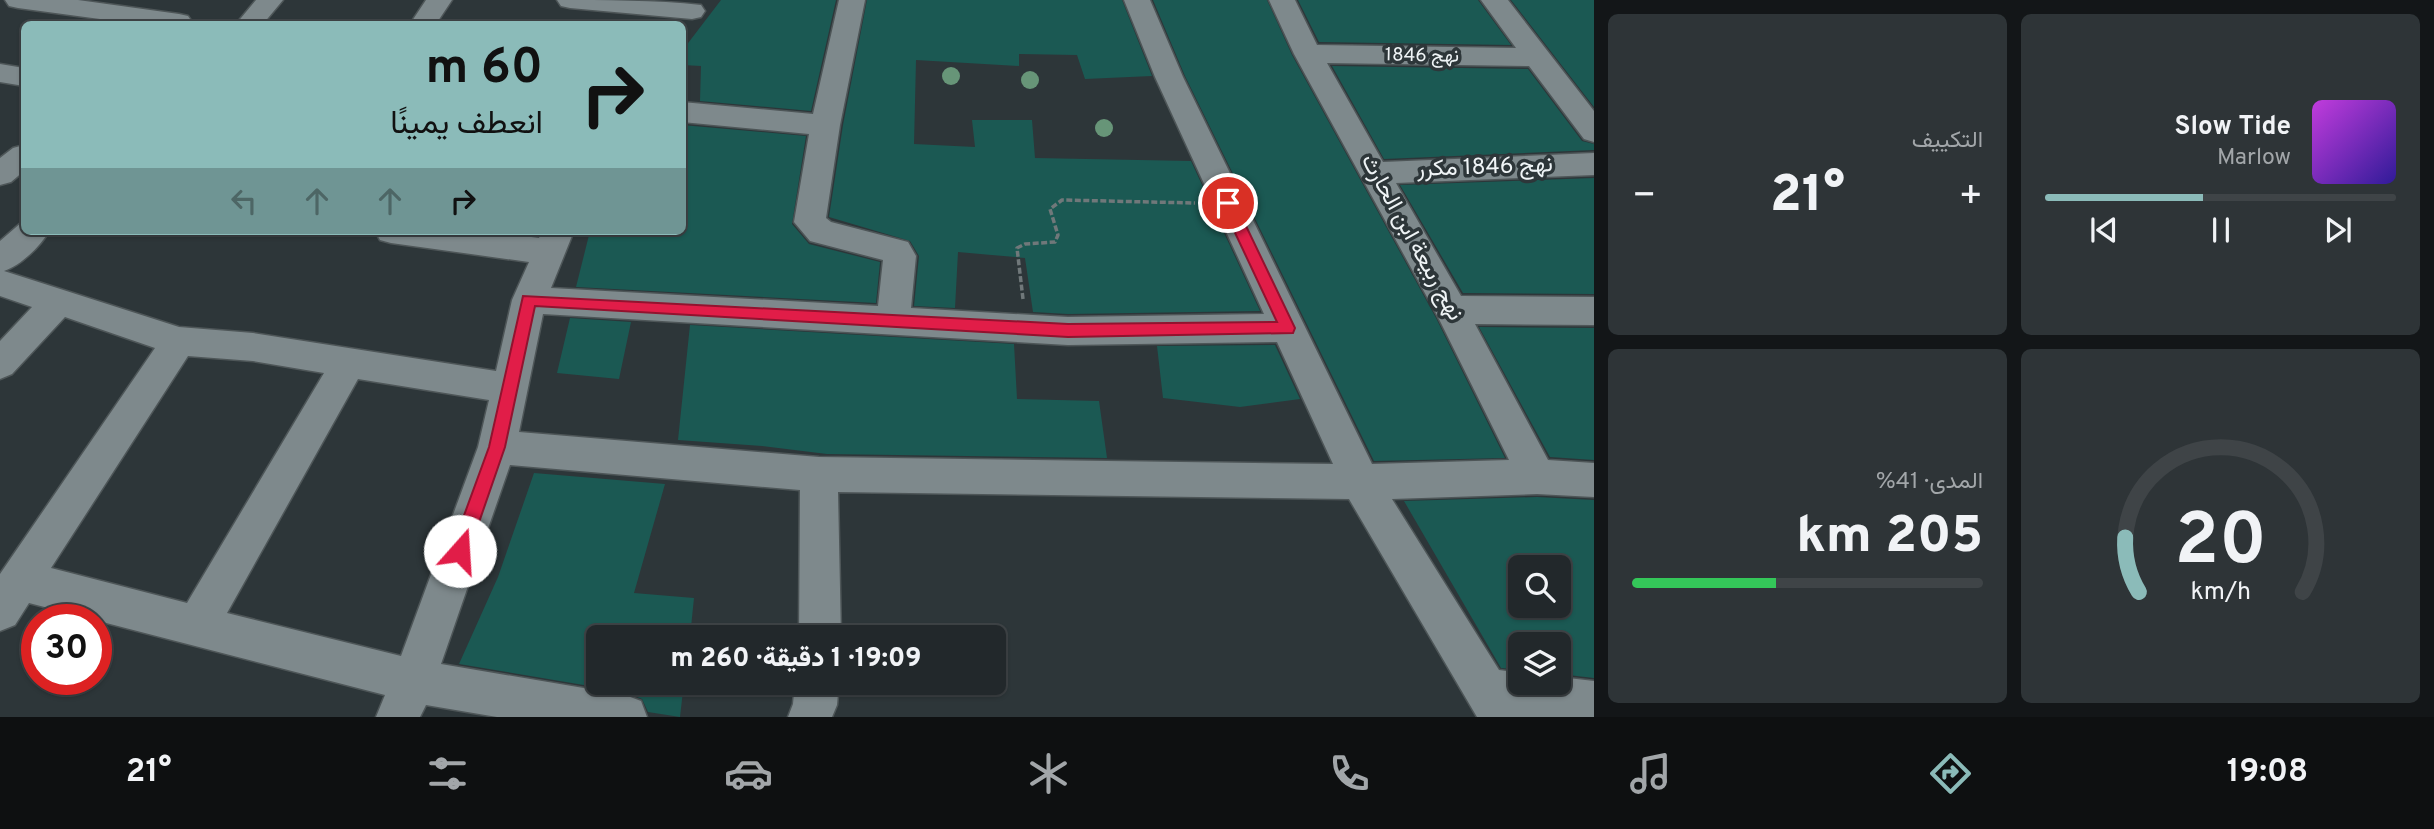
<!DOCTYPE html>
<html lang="ar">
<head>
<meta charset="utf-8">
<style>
  :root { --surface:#22282b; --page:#2e3437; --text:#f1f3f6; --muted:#a2a6a9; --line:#3f4447; --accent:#8bbbb9 }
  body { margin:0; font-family:Overpass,Vazirmatn,sans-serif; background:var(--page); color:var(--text); direction:rtl; height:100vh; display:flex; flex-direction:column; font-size:26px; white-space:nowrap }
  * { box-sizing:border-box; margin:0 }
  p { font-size:23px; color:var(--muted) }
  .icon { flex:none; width:38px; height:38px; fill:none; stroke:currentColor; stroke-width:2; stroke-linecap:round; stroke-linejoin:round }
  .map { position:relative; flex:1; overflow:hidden; direction:ltr }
  .side { display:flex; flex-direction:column; gap:14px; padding:14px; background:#131618; width:840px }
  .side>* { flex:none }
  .top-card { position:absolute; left:21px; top:21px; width:665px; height:214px; border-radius:10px; box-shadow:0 2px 5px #0004,0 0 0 2px var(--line); direction:rtl; background:#8bbbb9; color:#111; overflow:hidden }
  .tools { position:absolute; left:1508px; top:555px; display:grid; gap:14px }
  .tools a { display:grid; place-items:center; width:63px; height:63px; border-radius:10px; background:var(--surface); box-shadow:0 2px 5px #0004,0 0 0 2px var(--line); font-size:35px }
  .speed { position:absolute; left:21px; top:604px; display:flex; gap:14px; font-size:35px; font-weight:700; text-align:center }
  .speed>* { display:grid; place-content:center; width:91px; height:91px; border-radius:50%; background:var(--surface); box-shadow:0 2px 5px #0004,0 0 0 2px var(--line); line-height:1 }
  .speed .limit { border:10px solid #d22; background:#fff; color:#111 }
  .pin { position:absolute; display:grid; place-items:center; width:60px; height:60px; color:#fff; margin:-30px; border:4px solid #fff; border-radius:50%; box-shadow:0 2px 7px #0007 }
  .me { position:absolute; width:77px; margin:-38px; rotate:19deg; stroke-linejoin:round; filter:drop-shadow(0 0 5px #0008) }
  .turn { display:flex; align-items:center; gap:24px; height:147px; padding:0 28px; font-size:32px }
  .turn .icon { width:91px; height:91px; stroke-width:2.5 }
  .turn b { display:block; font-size:49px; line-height:60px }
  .lanes { display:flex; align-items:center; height:66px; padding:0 28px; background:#0003; justify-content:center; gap:35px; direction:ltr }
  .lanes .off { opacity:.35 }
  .big { font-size:52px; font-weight:800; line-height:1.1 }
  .side .widget { flex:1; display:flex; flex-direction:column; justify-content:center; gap:10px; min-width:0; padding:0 24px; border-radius:10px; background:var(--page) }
  .side .dial { align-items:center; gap:0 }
  .dial svg { height:182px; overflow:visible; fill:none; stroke:var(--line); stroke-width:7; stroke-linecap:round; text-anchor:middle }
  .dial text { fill:var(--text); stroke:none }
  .song { display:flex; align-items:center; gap:21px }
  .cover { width:84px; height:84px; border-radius:10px; background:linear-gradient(135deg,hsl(290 70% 55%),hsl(250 70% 35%)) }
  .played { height:7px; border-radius:4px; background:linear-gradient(90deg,var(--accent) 45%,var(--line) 45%) }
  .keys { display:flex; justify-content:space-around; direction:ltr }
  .heat { display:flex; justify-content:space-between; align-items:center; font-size:38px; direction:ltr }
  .charge { height:10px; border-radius:5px; background:linear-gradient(90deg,#34c759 41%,var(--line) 0) }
  .side .tiles { flex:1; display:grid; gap:14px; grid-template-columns:repeat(2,1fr) }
  .trip { position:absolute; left:586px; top:625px; width:420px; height:70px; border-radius:10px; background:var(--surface); box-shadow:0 2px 5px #0004,0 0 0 2px var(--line); font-weight:800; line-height:70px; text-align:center; direction:rtl }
  .tab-bar { display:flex; height:112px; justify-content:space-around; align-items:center; background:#0e1011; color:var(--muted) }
  .tab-bar .icon { width:49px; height:49px }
  .tab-bar .current { color:var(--accent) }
  .tab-bar b { font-size:32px; color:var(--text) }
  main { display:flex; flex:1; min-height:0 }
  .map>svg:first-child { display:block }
</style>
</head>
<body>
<main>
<section class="side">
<div class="tiles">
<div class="widget">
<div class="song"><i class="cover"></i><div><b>Slow Tide</b><p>Marlow</p></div></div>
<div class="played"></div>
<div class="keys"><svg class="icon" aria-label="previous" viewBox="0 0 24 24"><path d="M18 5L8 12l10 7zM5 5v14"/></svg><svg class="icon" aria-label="pause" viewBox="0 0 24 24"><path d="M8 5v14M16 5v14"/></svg><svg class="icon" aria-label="next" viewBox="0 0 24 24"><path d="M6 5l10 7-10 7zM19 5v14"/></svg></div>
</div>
<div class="widget"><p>التكييف</p>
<div class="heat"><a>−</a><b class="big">21°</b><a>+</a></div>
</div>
<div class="widget dial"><svg viewBox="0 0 100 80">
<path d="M14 69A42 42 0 1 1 86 69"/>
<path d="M14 69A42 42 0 0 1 8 45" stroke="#8bbbb9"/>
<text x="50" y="56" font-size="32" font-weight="700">20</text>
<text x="50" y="72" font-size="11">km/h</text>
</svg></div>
<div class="widget"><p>المدى · 41%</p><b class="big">205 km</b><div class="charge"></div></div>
</div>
</section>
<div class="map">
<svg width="1594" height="717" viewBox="0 0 1594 717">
  <rect width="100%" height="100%" fill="#2d3639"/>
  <path fill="#1b5953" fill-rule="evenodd" d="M721 0H836L811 111 700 101 701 66 682 65V51Z
    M867 0H1122L1152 76 1085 79 1077 55 1019 54V66L916 60 914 144 975 147 972 120H1032L1035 158 1191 161 1260 311 1068 314 1033 312 1025 258 958 252 955 308 914 306 919 256 910 241 829 217 843 125Z
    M1153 0H1267L1292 55 1436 318 1505 458 1374 461 1185 76Z
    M1298 0H1478L1511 45 1319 42Z
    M1511 0H1594V107Z
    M1332 66 1528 69 1582 141 1594 144V150L1384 159Z
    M682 125 806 136 792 224 809 244 880 262 876 303 576 287 590 231H682Z
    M1594 178V294L1463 293 1400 185Z
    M570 318 631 322 619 379 557 373Z
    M690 325 1014 344 1017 399 1099 401 1107 458 827 454 762 446 678 440Z
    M1479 327 1594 328V460L1550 457Z
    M1275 345 1300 399 1240 407 1163 398 1157 346Z
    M534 473 665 484 634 593 694 598 690 637H598V682H684L680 717 648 712 642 699 625 692 459 664 498 577Z
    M1537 497 1594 500V678L1559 674V644H1521V670L1501 668 1404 501ZM1521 567H1559V606H1521Z"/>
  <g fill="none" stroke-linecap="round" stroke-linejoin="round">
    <defs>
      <path id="minor" d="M5 0H78L179 14 188 16 192 22 191 24H137L18 8 9 6Z
        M256 0H283L263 24H236Z
        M426 0H452L436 24H410Z
        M557 0C603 0 656 0 701 5L705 11 701 17 692 19 570 8 561 6Z
        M839 0H865L840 125 826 218 831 222 908 242 916 256 911 308 1068 317 1264 314 1155 77 1124 0H1150L1183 77 1372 464 1509 460 1438 317 1294 54 1269 0H1295L1317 45 1516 48 1481 0H1508L1594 111V142L1584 139 1529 66 1327 63 1383 162 1594 153V175L1396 183 1461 296 1594 297V325L1475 324 1548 460 1594 463V497L1537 494 1392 499 1499 670 1521 673V682H1559V677L1594 681V717H1477L1349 499 838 492 841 637H799L800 490 510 465 441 664 625 695 641 701 647 717H497L426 705 420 717H376L385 695 29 603 15 625 0 631V574L155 348 65 317 12 374 0 379V341L32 307 0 296V241L22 222H24V231H49C41 246 20 266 4 271L179 327 253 333 496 371 512 300 529 262 391 243 380 240 375 231H484L539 238 542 231H574L551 288 878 306 883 260 810 241 794 222 809 134 682 122V102L813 114ZM543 314 1068 345 1277 342 1333 464 819 457 519 432ZM188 356 253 361 324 373 187 603 51 568ZM358 379 489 400 478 447 401 656 227 613Z
        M0 64 24 68V86L0 82Z
        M24 145V171L11 182 0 185V158L13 148Z
        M795 682H839L837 705 832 717H788L793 704Z"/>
    </defs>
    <use href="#minor" stroke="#4e5658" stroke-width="3"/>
    <path stroke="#70787a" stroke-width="3.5" stroke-dasharray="6 2.5" stroke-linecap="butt" d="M1023 299 1017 248 1025 244 1055 242 1058 235 1050 209 1062 200 1195 203"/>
    <use href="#minor" fill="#7e898c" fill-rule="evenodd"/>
  </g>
  <g fill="#679578">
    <circle cx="951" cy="76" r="9"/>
    <circle cx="1030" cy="80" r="9"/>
    <circle cx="1104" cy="128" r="9"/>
  </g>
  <path fill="#e11d48" stroke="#92132f" stroke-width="2" d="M1228 198 1235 203 1295 328 1293 333 1068 337 535 306 505 447 467 557 460 560 454 557 451 551 489 447 523 296 1068 324 1277 322 1221 203Z"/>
  <g text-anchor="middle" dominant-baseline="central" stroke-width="7" stroke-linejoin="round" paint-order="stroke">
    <g font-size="19" fill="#eff4f6" stroke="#2d3639">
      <text transform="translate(1422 56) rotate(1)">نهج 1846</text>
    </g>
    <g font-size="23" fill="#eff4f6" stroke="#2d3639">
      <text transform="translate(1485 168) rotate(-2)">نهج 1846 مكرر</text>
      <text transform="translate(1411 238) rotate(61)">نهج ربيعة ابن الحارث</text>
    </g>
  </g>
</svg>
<div class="tools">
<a><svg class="icon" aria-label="search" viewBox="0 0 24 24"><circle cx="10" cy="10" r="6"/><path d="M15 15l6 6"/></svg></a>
<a><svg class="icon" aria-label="layers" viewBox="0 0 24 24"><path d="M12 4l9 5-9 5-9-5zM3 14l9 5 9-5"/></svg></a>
</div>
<div class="speed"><div class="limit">30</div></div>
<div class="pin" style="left:1228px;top:203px;background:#d93025"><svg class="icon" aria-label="arrive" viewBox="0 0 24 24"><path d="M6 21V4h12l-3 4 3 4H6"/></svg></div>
<svg class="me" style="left:460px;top:551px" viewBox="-20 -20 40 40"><circle r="19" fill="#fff"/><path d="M0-13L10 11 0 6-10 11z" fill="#e11d48"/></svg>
<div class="trip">19:09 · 1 دقيقة · 260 m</div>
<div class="top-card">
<div class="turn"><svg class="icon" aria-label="right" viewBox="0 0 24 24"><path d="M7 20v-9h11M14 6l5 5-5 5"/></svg><div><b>60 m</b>انعطف يمينًا</div></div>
<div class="lanes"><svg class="icon off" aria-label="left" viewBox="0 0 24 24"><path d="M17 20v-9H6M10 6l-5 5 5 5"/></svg><svg class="icon off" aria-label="ahead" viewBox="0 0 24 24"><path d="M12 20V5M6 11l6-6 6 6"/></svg><svg class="icon off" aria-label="ahead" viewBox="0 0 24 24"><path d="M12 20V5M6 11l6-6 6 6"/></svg><svg class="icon" aria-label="right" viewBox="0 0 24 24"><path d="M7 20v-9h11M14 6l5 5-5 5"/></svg></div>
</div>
</div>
</main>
<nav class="tab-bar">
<b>19:08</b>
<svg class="icon current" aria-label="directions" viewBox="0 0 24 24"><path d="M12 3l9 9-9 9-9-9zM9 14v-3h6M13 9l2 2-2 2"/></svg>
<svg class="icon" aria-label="music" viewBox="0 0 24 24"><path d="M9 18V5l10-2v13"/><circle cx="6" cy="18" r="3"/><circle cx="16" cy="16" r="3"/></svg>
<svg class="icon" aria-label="phone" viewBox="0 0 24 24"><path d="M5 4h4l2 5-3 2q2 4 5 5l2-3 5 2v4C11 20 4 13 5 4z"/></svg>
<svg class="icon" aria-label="climate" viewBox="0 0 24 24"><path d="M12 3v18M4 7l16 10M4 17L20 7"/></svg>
<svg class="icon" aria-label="car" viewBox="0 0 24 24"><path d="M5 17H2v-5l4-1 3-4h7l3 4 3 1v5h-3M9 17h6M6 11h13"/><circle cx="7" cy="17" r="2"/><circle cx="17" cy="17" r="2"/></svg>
<svg class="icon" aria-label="filters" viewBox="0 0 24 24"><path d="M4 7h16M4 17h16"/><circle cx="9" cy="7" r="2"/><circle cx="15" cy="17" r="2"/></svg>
<b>21°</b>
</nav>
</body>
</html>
